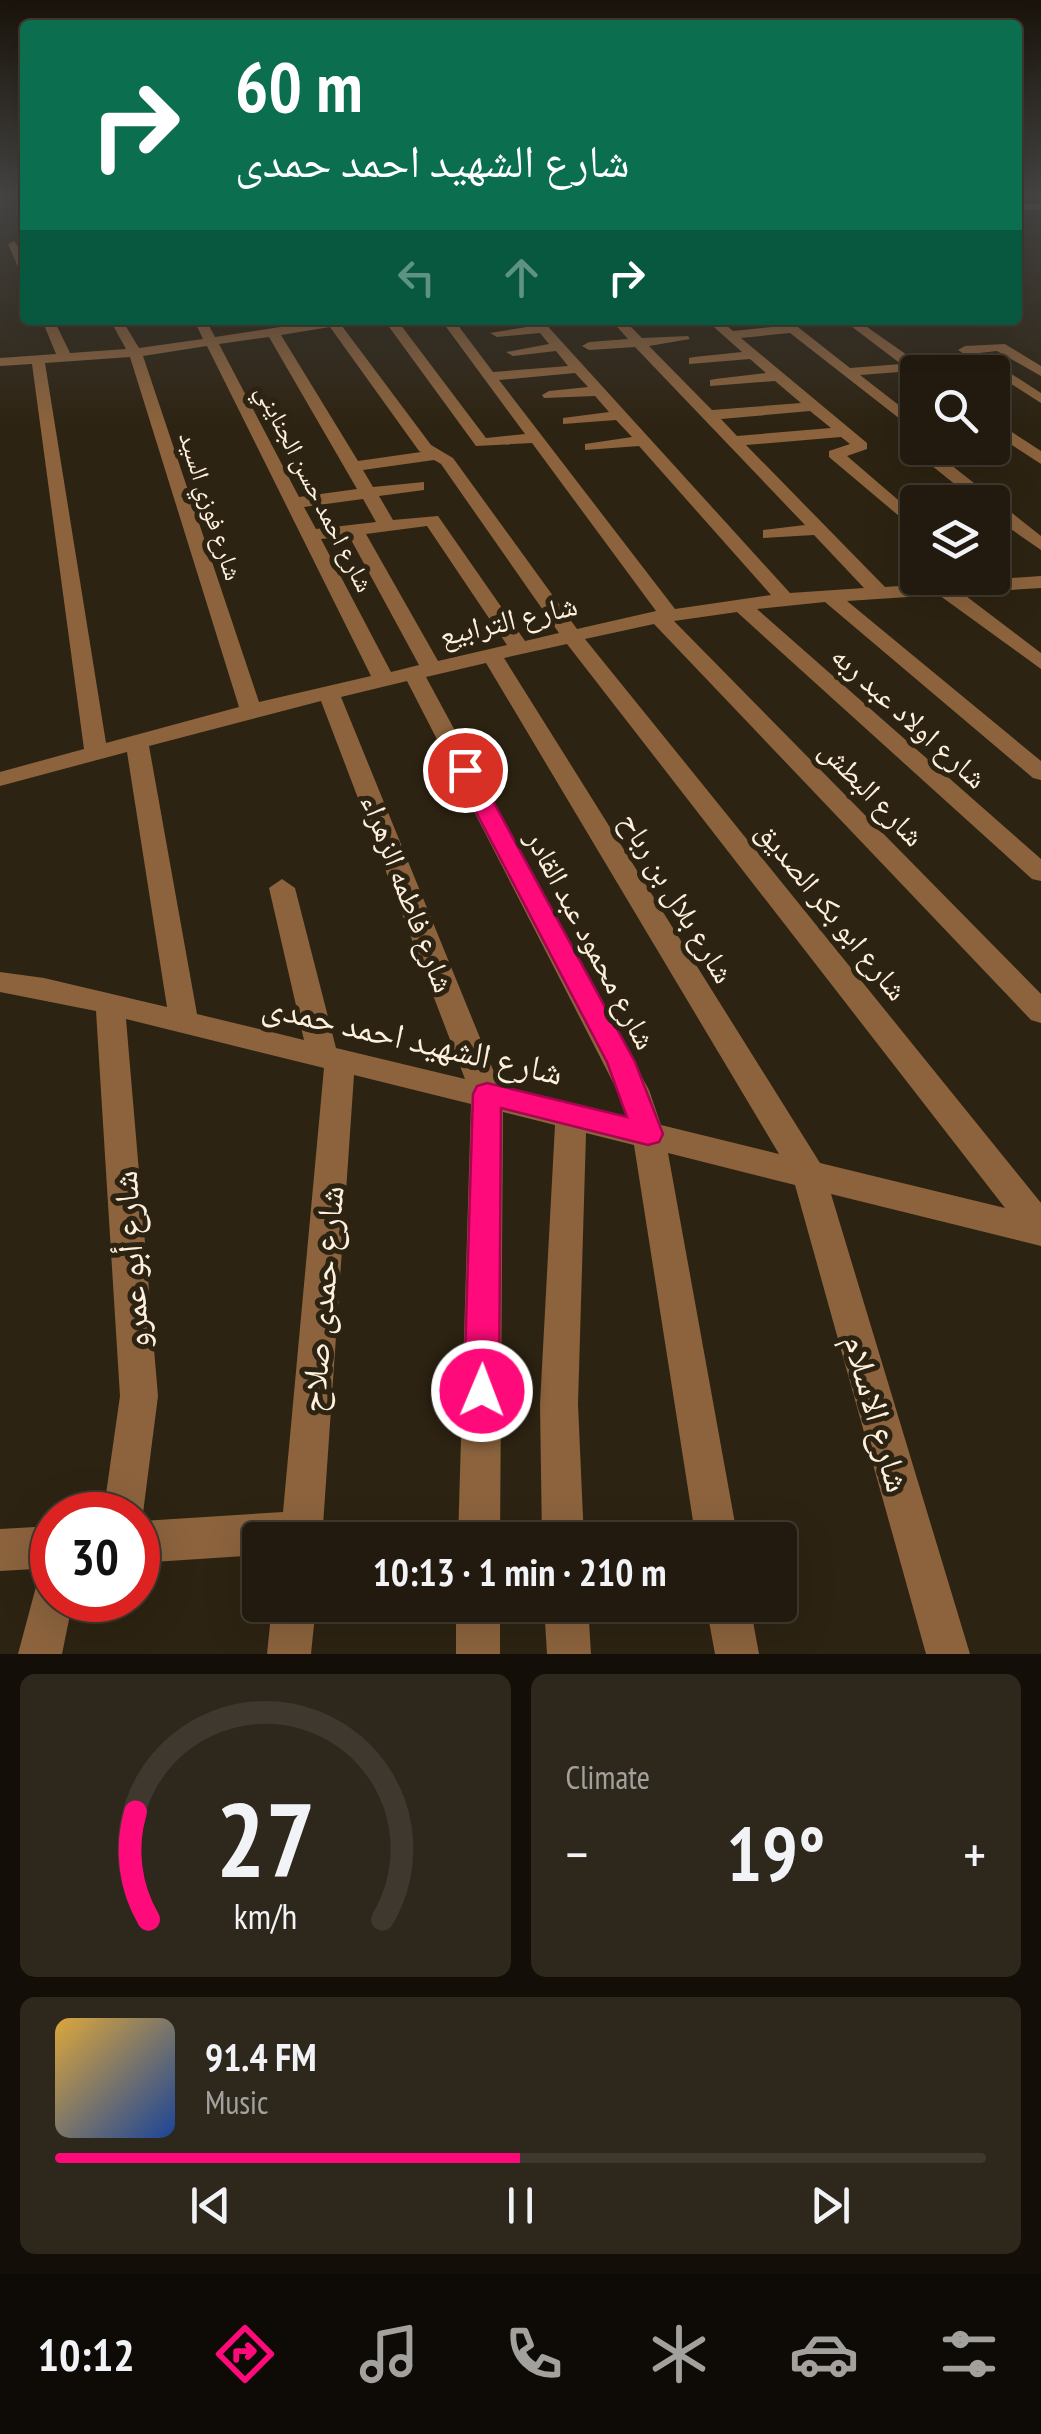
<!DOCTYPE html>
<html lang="en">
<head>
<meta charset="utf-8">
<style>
  :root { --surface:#221a0e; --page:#2e271c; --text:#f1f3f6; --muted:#a2a19e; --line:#3f382e; --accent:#ff0a7a }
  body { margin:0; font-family:"PT Sans Narrow","Noto Naskh Arabic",sans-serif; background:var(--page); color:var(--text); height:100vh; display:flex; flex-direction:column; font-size:38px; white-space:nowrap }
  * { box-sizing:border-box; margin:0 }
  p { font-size:32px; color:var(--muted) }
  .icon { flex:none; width:55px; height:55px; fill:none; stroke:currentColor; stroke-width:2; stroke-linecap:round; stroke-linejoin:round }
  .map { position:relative; height:1654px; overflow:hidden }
  .drawer { display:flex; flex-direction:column; gap:20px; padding:20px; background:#130e08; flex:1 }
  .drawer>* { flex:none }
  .banner { position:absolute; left:20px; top:20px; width:1002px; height:305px; border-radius:10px; box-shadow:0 10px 40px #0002,0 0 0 2px var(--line); background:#0b6e4f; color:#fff; overflow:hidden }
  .fabs { position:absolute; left:900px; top:355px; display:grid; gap:20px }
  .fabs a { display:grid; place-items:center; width:110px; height:110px; border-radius:10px; background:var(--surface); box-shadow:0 10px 40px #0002,0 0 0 2px var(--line); font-size:50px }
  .speed { position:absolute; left:30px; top:1492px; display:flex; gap:20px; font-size:50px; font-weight:700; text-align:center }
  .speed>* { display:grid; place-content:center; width:130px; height:130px; border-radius:50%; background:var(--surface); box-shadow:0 10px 40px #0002,0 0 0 2px var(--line); line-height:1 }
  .speed .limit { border:15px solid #d22; background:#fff; color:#111 }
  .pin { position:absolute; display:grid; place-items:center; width:85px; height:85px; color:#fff; margin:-42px; border:5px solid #fff; border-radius:50%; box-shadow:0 2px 10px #0007 }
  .me { position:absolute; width:110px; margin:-55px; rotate:1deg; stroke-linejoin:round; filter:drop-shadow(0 0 8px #0008) }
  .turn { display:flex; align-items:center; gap:35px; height:210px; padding:0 50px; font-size:45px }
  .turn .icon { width:130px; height:130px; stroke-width:2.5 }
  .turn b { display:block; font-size:70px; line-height:85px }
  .lanes { display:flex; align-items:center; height:95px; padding:0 50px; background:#0003; justify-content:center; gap:50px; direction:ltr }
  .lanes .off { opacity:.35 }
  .big { font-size:75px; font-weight:600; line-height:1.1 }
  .drawer .card { flex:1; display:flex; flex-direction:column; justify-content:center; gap:15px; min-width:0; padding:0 35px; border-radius:15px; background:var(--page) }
  .drawer .dial { align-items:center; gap:0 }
  .dial svg { height:260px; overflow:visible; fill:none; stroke:var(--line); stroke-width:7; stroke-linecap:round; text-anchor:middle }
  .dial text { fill:var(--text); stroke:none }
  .song { display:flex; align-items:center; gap:30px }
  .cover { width:120px; height:120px; border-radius:15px; background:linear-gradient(135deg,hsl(40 70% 55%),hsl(220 70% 35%)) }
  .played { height:10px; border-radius:5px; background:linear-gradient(90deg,var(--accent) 50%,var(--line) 50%) }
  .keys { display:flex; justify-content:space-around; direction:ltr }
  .heat { display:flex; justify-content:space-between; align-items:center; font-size:55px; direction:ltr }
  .drawer .tiles { flex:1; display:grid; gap:20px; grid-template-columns:1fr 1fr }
  .card:last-child { grid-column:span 2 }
  .trip { position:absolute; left:242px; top:1522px; width:555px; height:100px; border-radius:10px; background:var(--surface); box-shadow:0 10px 40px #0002,0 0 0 2px var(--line); font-weight:600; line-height:100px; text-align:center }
  .dock { display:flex; height:160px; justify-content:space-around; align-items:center; background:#0e0a06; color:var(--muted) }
  .dock .icon { width:70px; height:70px }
  .dock .current { color:var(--accent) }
  .dock b { font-size:45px; color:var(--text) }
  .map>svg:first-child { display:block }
</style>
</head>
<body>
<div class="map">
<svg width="1041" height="1654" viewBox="0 0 1041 1654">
  <rect width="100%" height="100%" fill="#2d2312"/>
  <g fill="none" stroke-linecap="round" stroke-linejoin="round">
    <path fill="#8c633d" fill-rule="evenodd" d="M13 195H23L25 215Z
      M1018 204H1041V210H1018Z
      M14 241 25 256V273L19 269 8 244Z
      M42 320H54L70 353 126 349 110 320H122L139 348 203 339 194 320H206L215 337 327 320H352L342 326 431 445 453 458 577 629 656 611 532 443 476 446 384 320H397L486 438 525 434 441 320H454L493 372 568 366 556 351 513 356 506 352 549 344 540 333 497 337 490 333 533 326 529 320H542L790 593 864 588 814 535 763 538V530L805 525 635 347 589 350 582 346 589 342 628 339 611 320H624L642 338 688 336 690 339 649 346 712 410 801 403 775 381 710 386V380L715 379 766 373 750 359 689 364V358L694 357 742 352 706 320H720L733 331 781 326 775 320H789L850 368 901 364 843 320H857L927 369 929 372 918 375 912 371 860 375 918 420V433L790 333 741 338 867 443V449L847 456 918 517V532L829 457V451L850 444 841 437 746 445 885 587 1041 576V588L962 593 1041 653V669L939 595 847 601 1041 761V780L1033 778 825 602 757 609 1041 859V881L1032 879 737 612 674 621 1041 994V1023L1031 1020 654 624 585 639 1041 1203V1246L831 1194 970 1654H926L795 1185 668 1153 738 1540H696L634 1145 586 1133 578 1404 584 1540H542L540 1404 555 1125 503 1112 500 1540H458L471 1104 354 1075 322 1540H260V1555L138 1563V1515H103L120 1396 96 1011 0 992V972L44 978 167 1007 127 752 0 786V772L84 749 32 364 0 366V358L56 354ZM330 327 419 451 421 452 358 461 281 335ZM269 337 357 489 299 497 219 344ZM207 346 371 676 259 702 143 356ZM130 357 239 707 106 743 45 363ZM575 373 588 387 549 391 542 395 544 398 595 396 609 412 563 418V424L616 420 632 437 585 444V450L639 446 771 595 675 609 499 380ZM810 411 831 428 737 436 721 419ZM434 460 441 464 559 633 525 641 438 516 393 520 379 496 424 490V482L373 487 363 470ZM363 499 376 522 316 529 304 507ZM427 526 507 645 438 661 366 534ZM349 536 419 665 391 672 321 539ZM567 644 1005 1208 820 1163 504 658ZM486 663 779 1154 661 1125 649 1090 426 677ZM407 681 617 1090 626 1117 500 1087 341 697ZM321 701 465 1079 336 1048 295 888 282 879 269 888 304 1040 197 1014 149 746ZM126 1019 324 1068 283 1512 142 1521 158 1396Z
      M564 320H599L569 326Z
      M1005 344 1041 366V376L997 351 979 353 1041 393V403L958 350 965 346Z
      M992 419 1041 451V464L992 432Z
      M933 448H949L941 457 1041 536V550L992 516V502H977L926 461 924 458Z
      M52 1526V1568L0 1571V1529Z
      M52 1576V1600H73L62 1654H18L37 1583Z
      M272 1605H316L311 1654H267Z
      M456 1605H500V1654H456Z
      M544 1605H588L591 1654H547Z
      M706 1605H750L759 1654H715Z"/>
  </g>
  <linearGradient id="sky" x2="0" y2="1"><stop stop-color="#19130a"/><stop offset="0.46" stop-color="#464544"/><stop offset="1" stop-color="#464544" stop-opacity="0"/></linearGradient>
  <rect width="1041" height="427" fill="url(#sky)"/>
  <path fill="#ff0a7a" stroke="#a6064f" stroke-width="2.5" d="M465 763 476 770 635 1062 663 1134 659 1142 648 1145 501 1108 499 1391 494 1403 482 1408 469 1403 464 1391 473 1094 477 1086 487 1083 627 1117 607 1062 454 770Z"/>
  <g text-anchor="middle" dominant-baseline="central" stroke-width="10" stroke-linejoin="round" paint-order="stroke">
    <g font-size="25" fill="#fff0de" stroke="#2d2312">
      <text transform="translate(315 488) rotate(63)">شارع احمد حسن الجنايني</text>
      <text transform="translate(211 506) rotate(72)">شارع فوزي السيد</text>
    </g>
    <g font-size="30" fill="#fff0de" stroke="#2d2312">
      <text transform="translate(508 619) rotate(-13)">شارع الترابيع</text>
      <text transform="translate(910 716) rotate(42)">شارع اولاد عبد ربه</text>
      <text transform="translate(873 792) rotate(46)">شارع البطش</text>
      <text transform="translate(409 893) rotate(69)">شارع فاطمه الزهراء</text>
      <text transform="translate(678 897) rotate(59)">شارع بلال بن رباح</text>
      <text transform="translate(833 910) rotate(51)">شارع ابو بكر الصديق</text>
      <text transform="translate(592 939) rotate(62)">شارع محمود عبد القادر</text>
    </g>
    <g font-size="35" fill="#fff0de" stroke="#2d2312">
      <text transform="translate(413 1038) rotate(13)">شارع الشهيد احمد حمدى</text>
      <text transform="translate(130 1260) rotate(-94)">شارع أبو عمرو</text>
      <text transform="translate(321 1299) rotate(-85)">شارع حمدى صلاح</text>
      <text transform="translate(878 1413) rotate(74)">شارع الاسلام</text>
    </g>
  </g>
</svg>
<div class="fabs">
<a><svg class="icon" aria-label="search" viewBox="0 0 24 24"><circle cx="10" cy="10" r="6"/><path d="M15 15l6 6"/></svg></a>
<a><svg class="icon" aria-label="layers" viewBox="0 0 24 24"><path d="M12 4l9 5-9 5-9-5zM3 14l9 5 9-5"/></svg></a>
</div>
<div class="speed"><div class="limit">30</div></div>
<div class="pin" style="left:465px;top:770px;background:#d93025"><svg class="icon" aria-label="arrive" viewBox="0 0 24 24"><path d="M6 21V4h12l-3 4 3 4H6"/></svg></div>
<svg class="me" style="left:482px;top:1391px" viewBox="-20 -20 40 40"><circle r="17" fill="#ff0a7a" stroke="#fff" stroke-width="3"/><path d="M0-11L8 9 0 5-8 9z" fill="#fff"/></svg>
<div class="trip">10:13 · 1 min · 210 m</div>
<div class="banner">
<div class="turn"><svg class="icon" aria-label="right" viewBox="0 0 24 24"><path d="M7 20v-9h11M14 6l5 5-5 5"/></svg><div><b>60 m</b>شارع الشهيد احمد حمدى</div></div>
<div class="lanes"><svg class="icon off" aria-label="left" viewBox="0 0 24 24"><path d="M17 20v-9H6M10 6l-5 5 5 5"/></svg><svg class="icon off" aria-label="ahead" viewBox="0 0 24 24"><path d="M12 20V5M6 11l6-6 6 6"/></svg><svg class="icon" aria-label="right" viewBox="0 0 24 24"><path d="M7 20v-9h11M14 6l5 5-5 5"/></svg></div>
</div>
</div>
<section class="drawer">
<div class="tiles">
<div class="card dial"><svg viewBox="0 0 100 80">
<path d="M14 69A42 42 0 1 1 86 69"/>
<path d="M14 69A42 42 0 0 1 10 36" stroke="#ff0a7a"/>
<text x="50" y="56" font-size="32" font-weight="700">27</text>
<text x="50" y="72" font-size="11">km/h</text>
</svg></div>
<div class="card"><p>Climate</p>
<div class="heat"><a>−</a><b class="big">19°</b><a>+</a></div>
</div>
<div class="card">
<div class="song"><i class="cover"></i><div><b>91.4 FM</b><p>Music</p></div></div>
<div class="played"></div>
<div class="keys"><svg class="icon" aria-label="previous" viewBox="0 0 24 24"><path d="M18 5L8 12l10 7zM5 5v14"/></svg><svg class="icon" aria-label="pause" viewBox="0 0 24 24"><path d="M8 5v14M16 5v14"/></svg><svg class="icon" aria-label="next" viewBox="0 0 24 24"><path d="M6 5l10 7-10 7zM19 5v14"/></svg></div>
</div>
</div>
</section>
<nav class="dock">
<b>10:12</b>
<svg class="icon current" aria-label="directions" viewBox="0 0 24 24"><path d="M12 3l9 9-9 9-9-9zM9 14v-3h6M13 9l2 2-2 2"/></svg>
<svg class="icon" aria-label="music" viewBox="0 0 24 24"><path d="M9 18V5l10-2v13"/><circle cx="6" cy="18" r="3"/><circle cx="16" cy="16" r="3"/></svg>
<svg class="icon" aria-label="phone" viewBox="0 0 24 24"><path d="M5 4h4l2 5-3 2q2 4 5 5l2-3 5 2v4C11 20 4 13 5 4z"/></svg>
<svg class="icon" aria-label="climate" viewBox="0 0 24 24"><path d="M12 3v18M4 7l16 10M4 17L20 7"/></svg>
<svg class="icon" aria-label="car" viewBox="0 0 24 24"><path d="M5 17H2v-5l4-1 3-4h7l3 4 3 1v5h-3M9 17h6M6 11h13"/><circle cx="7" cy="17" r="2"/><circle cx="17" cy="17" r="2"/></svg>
<svg class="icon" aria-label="filters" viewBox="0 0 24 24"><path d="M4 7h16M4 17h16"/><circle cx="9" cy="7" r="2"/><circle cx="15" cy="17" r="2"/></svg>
</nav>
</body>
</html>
